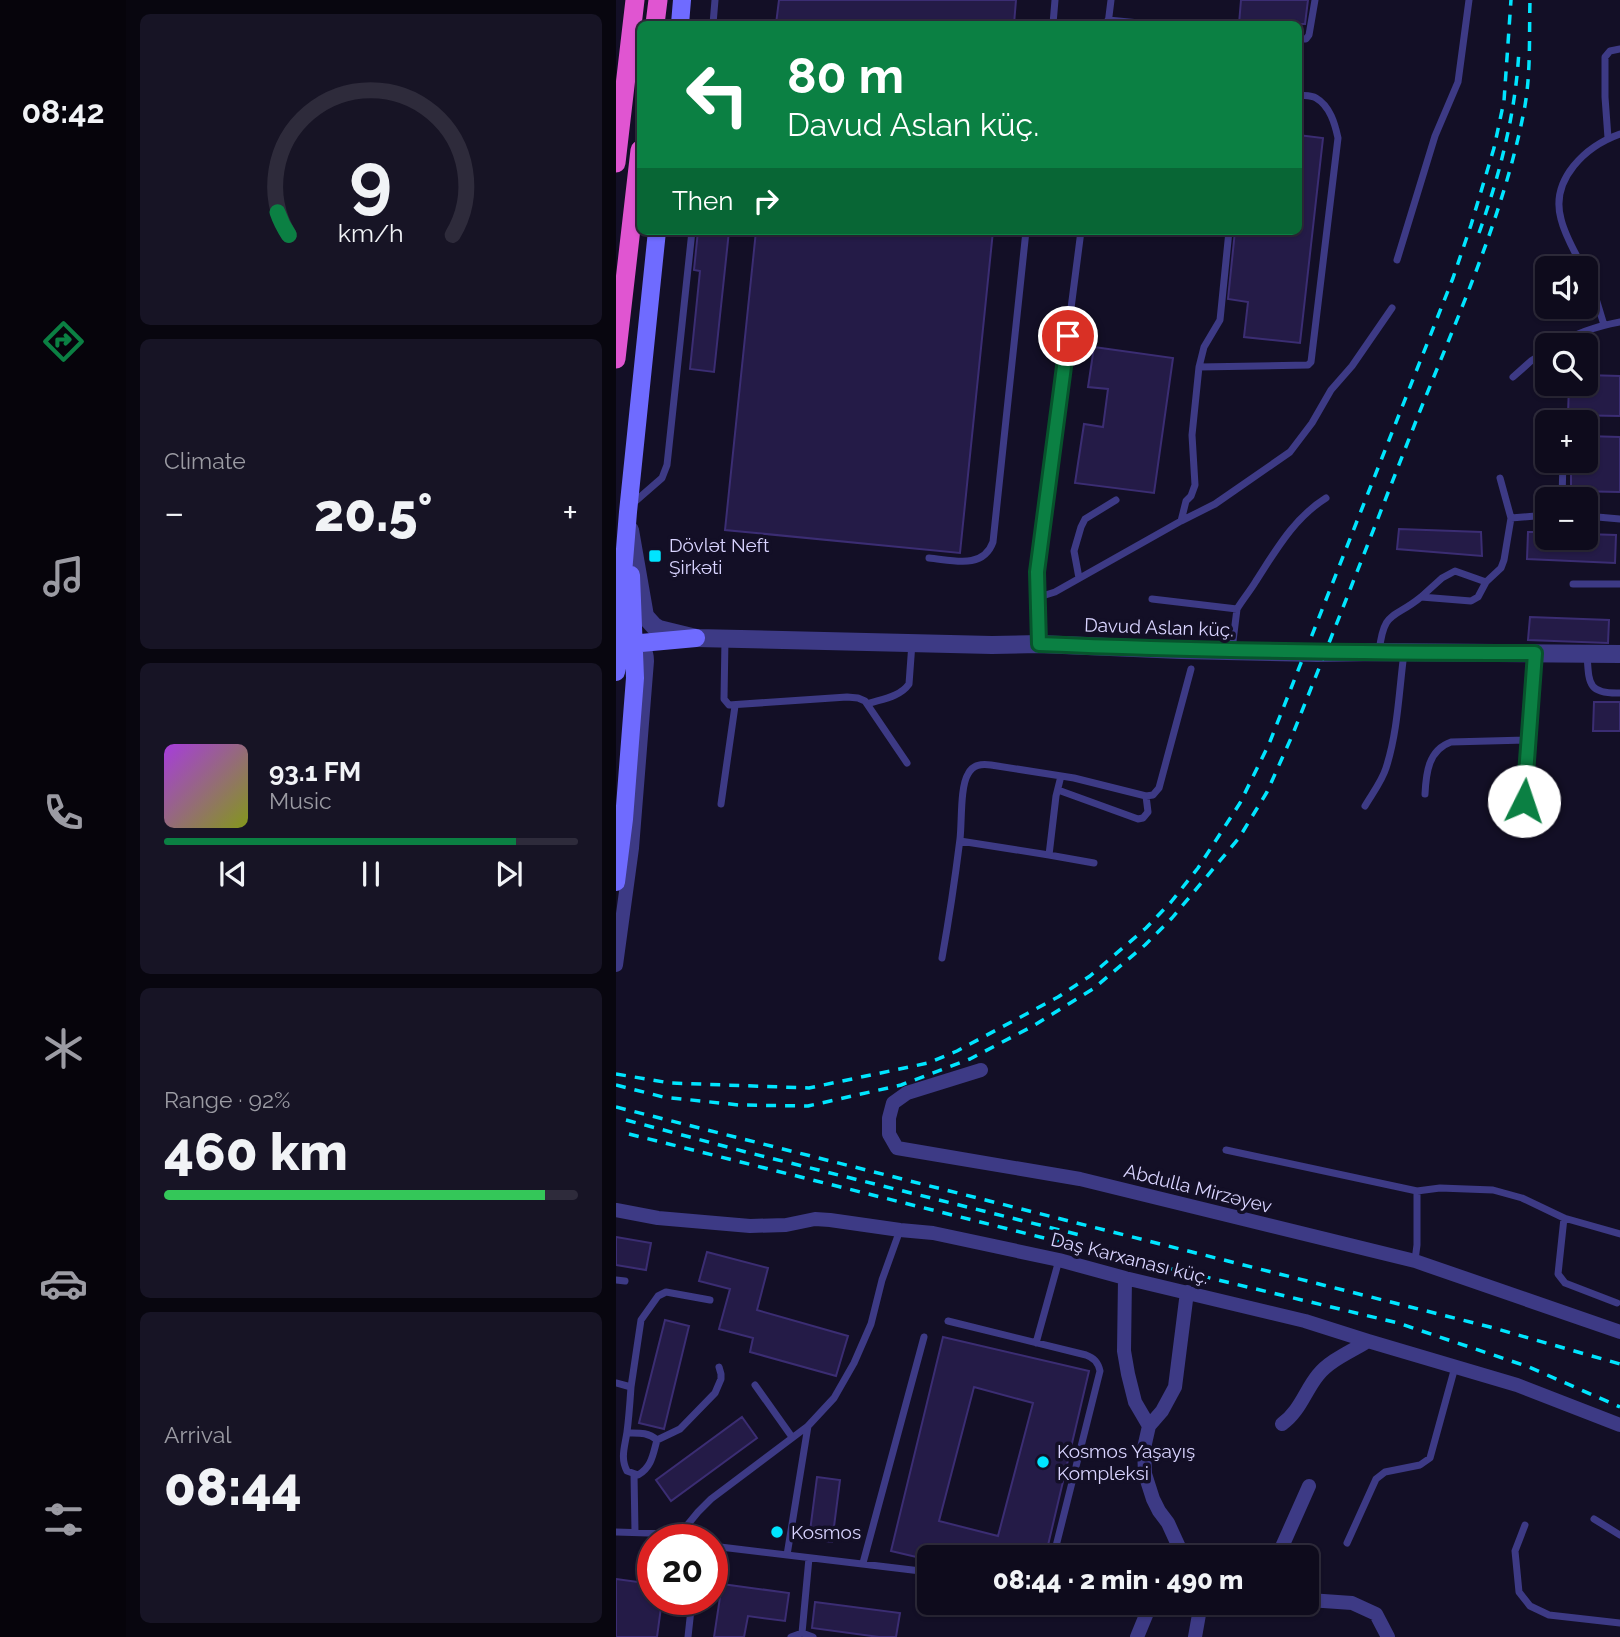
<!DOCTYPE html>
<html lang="en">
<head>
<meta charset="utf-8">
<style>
  :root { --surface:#0e0b1c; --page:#171425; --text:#f1f3f6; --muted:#9b9ba3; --line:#2e2b3b; --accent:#0b8043 }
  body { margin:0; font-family:Raleway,sans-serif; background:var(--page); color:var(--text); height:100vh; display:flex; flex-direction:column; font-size:26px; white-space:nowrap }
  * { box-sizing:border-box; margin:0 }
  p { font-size:23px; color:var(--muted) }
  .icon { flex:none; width:38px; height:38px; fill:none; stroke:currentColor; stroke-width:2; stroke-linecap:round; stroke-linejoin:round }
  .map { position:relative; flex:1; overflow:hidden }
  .panel { display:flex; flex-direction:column; gap:14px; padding:14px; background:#08060f; width:490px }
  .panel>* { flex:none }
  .banner { position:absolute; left:21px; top:21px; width:665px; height:214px; border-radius:10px; box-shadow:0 2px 5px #0004,0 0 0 2px var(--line); background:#0b8043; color:#fff; overflow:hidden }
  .buttons { position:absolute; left:919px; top:256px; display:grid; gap:14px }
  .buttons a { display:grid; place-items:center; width:63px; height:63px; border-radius:10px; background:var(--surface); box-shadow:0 2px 5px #0004,0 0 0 2px var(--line); font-size:35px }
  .speed { position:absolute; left:21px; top:1524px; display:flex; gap:14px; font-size:35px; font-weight:700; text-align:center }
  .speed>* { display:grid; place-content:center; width:91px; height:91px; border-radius:50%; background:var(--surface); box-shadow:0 2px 5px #0004,0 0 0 2px var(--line); line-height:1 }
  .speed .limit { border:10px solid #d22; background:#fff; color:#111 }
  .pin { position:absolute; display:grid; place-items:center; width:60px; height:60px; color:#fff; margin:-30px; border:4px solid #fff; border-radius:50%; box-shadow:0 2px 7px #0007 }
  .me { position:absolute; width:77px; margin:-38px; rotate:4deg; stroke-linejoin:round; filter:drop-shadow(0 0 5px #0008) }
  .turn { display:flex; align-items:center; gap:24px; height:147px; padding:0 35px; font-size:32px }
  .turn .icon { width:91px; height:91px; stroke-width:2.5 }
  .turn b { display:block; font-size:49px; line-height:60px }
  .then { display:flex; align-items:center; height:66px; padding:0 35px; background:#0003; gap:14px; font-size:26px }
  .big { font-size:52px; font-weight:800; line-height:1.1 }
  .panel .card { flex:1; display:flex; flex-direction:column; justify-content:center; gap:10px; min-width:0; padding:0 24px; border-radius:10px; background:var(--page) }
  .panel .dial { align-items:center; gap:0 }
  .dial svg { height:182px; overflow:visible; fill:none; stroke:var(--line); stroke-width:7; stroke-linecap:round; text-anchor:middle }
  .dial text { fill:var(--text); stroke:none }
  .song { display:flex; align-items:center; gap:21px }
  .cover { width:84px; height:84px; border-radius:10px; background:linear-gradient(135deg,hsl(280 70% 55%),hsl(70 70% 35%)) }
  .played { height:7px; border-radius:4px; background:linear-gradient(90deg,var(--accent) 85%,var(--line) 85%) }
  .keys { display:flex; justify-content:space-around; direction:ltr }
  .heat { display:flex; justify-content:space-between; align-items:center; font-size:38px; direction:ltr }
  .charge { height:10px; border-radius:5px; background:linear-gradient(90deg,#34c759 92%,var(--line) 0) }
  .trip { position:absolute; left:301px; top:1545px; width:402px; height:70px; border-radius:10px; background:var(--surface); box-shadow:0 2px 5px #0004,0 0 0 2px var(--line); font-weight:800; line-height:70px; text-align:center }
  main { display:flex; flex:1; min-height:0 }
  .tab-bar { display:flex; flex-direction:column; width:126px; justify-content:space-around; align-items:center; background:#06040b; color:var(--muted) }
  .tab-bar .icon { width:49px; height:49px }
  .tab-bar .selected { color:var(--accent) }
  .tab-bar b { font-size:32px; color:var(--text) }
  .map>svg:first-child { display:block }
</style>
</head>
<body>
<main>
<nav class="tab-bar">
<b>08:42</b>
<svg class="icon selected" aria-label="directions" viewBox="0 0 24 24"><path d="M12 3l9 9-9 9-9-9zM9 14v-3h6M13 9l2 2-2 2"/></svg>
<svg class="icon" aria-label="music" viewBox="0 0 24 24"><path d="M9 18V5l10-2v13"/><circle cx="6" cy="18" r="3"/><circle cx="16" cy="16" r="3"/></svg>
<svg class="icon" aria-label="phone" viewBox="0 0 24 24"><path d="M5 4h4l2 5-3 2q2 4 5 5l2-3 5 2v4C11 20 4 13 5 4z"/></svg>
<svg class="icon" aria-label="climate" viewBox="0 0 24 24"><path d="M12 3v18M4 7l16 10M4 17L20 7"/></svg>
<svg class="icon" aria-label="car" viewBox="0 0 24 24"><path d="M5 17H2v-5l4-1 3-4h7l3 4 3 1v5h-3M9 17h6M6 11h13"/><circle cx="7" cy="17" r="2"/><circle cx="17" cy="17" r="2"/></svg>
<svg class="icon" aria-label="filters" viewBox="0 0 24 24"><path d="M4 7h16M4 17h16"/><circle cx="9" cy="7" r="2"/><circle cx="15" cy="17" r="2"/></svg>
</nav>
<section class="panel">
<div class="card dial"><svg viewBox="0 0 100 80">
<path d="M14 69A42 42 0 1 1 86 69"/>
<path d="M14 69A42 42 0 0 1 9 59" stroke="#0b8043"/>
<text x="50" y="56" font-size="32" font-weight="700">9</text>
<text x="50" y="72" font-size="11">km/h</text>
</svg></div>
<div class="card"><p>Climate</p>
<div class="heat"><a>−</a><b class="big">20.5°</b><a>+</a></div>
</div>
<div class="card">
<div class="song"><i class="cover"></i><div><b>93.1 FM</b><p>Music</p></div></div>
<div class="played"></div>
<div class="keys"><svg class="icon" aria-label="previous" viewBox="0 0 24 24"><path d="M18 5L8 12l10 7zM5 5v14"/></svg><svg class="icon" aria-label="pause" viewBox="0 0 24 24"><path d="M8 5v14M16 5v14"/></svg><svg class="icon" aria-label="next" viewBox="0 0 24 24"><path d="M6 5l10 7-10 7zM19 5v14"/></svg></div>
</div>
<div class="card"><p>Range · 92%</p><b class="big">460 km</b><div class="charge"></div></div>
<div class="card"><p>Arrival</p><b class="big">08:44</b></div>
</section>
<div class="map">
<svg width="1004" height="1637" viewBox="0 0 1004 1637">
  <rect width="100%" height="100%" fill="#130f26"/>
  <path fill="#241b47" stroke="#3b2d73" stroke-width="2" fill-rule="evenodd" d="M163 0H400L398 24H160Z
    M625 0H692L689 24H623Z
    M682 135 707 138 684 343 628 337 632 302 612 299 619 231H682Z
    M82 231H113L98 372 74 369 84 271 78 270Z
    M140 231H377L344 553 109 530Z
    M478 347 557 358 538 493 459 483 468 424 487 427 492 389 472 387Z
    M970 375 1004 376V416L952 415 953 383H970Z
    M970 436 1004 437V492L955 491V460H970Z
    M783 529 865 532 866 556 781 549Z
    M912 532H931V537H970V534L1000 535 999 563 911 559Z
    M914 617 993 620 992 643 912 640Z
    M978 702H1004V731H977Z
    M0 1237 35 1243 30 1270 0 1265Z
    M91 1252 152 1268 141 1310 232 1336 220 1376 134 1352 137 1338 103 1329 114 1289 83 1281Z
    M49 1320 73 1326 48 1429 23 1423Z
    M327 1337 473 1371 429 1558H313V1560L275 1551ZM358 1387 417 1403 382 1536 323 1521Z
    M126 1417 141 1438 55 1501 40 1480Z
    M201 1477 224 1480 216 1542 193 1539Z
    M0 1579 37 1584V1600H46L41 1637H0Z
    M106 1584 173 1593 169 1621 132 1616 128 1637H98Z
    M199 1602 284 1613 280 1637H263L196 1628Z"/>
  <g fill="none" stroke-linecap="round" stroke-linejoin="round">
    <path stroke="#3d3a85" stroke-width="7" d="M492 20 534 24
      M97 24 99 0
      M437 24 439 0
      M492 24 495 0
      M682 39H690L693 35 699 0
      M992 138 989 97V57L994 51 1004 49
      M781 260 819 136 842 82 853 0
      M967 268C959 252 949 236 945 219 934 179 970 146 1004 134
      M970 271 974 279 988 325
      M941 345C960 333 982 326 1004 322
      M583 367 692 365 695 362 722 138C719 124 714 106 700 98 695 95 688 96 682 95
      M897 377 915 361 931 351
      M946 499 947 460
      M15 505 46 478 51 465 76 231
      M970 516 1004 519
      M895 518 931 515
      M565 521 570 501 575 496 579 485 576 435 583 367 588 347 604 320 613 231
      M313 558C336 560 367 570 377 542L410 231
      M463 578 458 551 465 527 469 519 500 500
      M957 584H1004
      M423 597 421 571 465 231
      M805 597 826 578 839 571 870 582
      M536 599 621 609C627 599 634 591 640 581 660 550 678 518 710 498
      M109 639 108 699 113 705 231 697 242 698 249 701 291 763
      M423 643V597L439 592 565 521 599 504 674 452 696 423 715 390 736 366 776 308
      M616 649 621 609
      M763 652C768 609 777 620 805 597L855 601 862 597 870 582 885 568 888 560 895 518 884 478
      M971 654C973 683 971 694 1004 693
      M251 704C266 699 284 697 293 684L296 643
      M445 776 440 796 433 855 478 863
      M442 790 522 819 527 818 532 812 530 796
      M809 794C810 774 812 750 835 742L913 740
      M908 801 918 653
      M105 804 119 706
      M749 806C756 794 766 781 770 768 782 731 783 690 788 653
      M344 841 433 855
      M326 958C333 919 339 879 344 839 346 822 344 787 352 774 357 764 366 764 375 765L458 778 530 796 537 795 543 788 575 669
      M610 1150 801 1191V1245L799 1260
      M801 1191 824 1188 877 1190 906 1198 948 1218 1004 1234
      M948 1218 942 1274 949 1283 1001 1303
      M0 1280 9 1281
      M332 1321 470 1355C478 1358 482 1362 484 1371L437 1558
      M420 1343 443 1260
      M0 1383 15 1387C14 1402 13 1417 11 1432 9 1446 4 1458 11 1471L22 1475C36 1467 37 1454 41 1440 32 1432 23 1433 11 1433
      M139 1385 176 1437
      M15 1387 25 1320 42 1296 50 1292 94 1300
      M41 1440 64 1429 99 1393 105 1379V1374L103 1367
      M18 1474 19 1532
      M978 1519 1004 1535
      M909 1525 899 1551 903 1592 914 1606 933 1615 1004 1623
      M0 1532 64 1534 75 1540
      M64 1534 82 1512 95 1499 192 1426 218 1398 238 1363 255 1324 266 1280 284 1230
      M731 1543 760 1479 769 1472 804 1465 814 1458 839 1367
      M96 1546 313 1572
      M171 1555 192 1426
      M193 1558 186 1633 197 1637
      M247 1563 308 1337
      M72 1637 76 1600
      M175 1637 186 1633"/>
    <path stroke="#3d3a85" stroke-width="14" d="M0 965 16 848 31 661C31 651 28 647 19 643
      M365 1070 291 1093 277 1103 273 1118V1134L281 1148 464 1179 799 1261 1004 1332
      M0 1210 42 1218 134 1226 170 1225 199 1219 214 1220 284 1230 317 1233 443 1260 509 1278 689 1321 752 1341 901 1385 1004 1425
      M509 1278 508 1351 512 1374 519 1402 533 1426 528 1448 529 1474 537 1499 543 1511 552 1523 568 1558
      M666 1424C684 1411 689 1391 702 1375 714 1360 736 1351 752 1341
      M533 1426 546 1411 559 1387 571 1292
      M661 1558 693 1486
      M693 1600 736 1603 760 1614 772 1637
      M521 1637 535 1603
      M579 1637 585 1603"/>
    <path stroke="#3d3a85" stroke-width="18" d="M14 530 29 616 38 626 43 629 80 638 376 645 423 644 565 650 701 653 763 652 1004 654"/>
    <path stroke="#6f6bff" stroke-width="18" d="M64 24 66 0
      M0 660 12 512 41 231
      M0 672C2 660 2 650 14 644L80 638
      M0 882 8 819 19 678 15 575"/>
    <path stroke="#e055d1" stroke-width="19" d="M39 24 42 0
      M0 163 19 0
      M0 359 24 150"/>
    <path stroke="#00e5ff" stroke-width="3.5" stroke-dasharray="10 9" stroke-linecap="butt" d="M863 233C884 174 900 112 903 49
      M0 1074 54 1083 193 1088 312 1063 341 1051 442 997 474 976 530 928 555 902 582 868 624 803 653 744 837 278 855 225 878 148 888 101 895 0
      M0 1085 47 1097 123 1105 192 1106 285 1085 354 1059 417 1026 477 989 529 945 556 918 623 838 651 792 676 736C718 631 759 526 800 421 840 320 887 218 908 111 915 75 913 37 914 0
      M0 1107 874 1327 1004 1364
      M10 1120 130 1152 468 1236
      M13 1134 460 1246 782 1323 913 1367 1004 1407"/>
  </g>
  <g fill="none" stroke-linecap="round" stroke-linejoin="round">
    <defs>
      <path id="route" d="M452 336 421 572 423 644C588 651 753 653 919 653L908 801"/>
    </defs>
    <use href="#route" stroke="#07532c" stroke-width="18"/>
    <use href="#route" stroke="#0b8043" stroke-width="12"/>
  </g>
  <g fill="#00e5ff" stroke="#130f26" stroke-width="2.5">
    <rect x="32" y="549" width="14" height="14" rx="3.5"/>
    <circle cx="427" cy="1462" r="7"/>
    <circle cx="161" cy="1532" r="7"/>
  </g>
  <g text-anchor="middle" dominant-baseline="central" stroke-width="7" stroke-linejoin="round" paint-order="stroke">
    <g font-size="19" fill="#d9d4ff" stroke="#130f26" text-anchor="start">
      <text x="53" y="545">Dövlət Neft<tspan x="53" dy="22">Şirkəti</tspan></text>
      <text x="441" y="1451">Kosmos Yaşayış<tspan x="441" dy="22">Kompleksi</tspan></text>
      <text x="175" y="1532">Kosmos</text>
    </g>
    <g font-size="19" fill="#d9d4ff" stroke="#130f26">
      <text transform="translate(543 627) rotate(2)">Davud Aslan küç.</text>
      <text transform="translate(582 1188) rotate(14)">Abdulla Mirzəyev</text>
      <text transform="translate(514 1258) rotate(14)">Daş Karxanası küç.</text>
    </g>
  </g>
</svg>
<div class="buttons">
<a><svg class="icon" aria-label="sound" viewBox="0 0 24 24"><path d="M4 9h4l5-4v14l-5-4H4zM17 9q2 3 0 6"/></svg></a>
<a><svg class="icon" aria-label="search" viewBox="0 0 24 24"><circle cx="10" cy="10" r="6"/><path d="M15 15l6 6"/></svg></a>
<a>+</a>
<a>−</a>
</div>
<div class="speed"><div class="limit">20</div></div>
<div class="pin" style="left:452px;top:336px;background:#d93025"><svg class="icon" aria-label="arrive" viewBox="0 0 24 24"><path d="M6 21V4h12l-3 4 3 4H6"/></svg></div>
<svg class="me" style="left:908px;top:801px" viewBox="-20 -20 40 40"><circle r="19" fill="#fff"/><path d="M0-13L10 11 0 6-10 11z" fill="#0b8043"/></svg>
<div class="trip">08:44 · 2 min · 490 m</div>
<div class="banner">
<div class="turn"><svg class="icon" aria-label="left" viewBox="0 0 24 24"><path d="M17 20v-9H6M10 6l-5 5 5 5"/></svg><div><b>80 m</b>Davud Aslan küç.</div></div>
<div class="then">Then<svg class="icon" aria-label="right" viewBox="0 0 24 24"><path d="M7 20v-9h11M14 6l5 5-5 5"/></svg></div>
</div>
</div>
</main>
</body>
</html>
